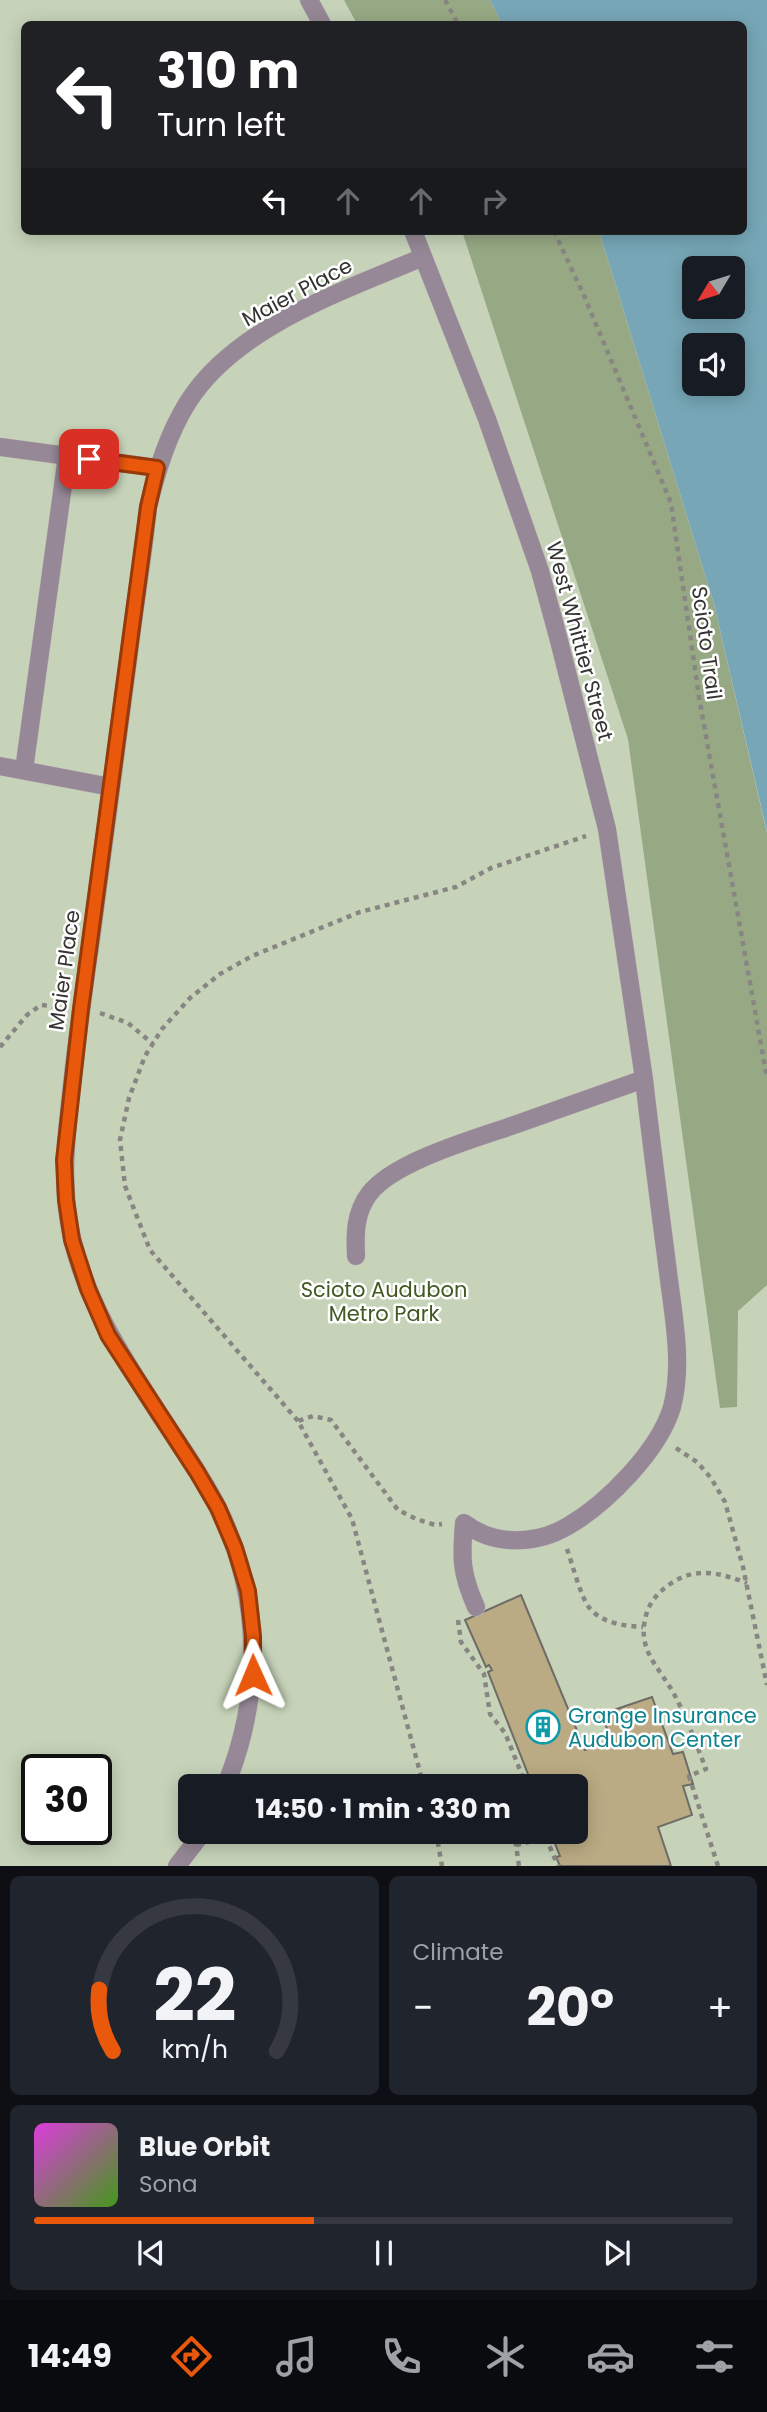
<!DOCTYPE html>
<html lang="en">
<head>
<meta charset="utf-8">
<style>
  :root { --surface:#171b24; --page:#20242c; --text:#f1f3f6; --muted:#9ea1a6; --line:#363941; --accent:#ea580c }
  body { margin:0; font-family:Poppins,sans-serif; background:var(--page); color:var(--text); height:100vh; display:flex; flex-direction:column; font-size:26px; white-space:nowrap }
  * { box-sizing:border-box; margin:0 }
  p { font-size:23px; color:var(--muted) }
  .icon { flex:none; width:38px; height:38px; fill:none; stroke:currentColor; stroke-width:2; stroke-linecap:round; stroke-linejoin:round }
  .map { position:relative; height:1866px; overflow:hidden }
  .drawer { display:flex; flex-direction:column; gap:10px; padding:10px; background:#0d0f14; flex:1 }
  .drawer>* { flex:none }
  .banner { position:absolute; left:21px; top:21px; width:726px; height:214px; border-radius:10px; box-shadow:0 4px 18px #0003; background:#202124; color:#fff; overflow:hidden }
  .needle { width:46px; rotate:232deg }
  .tools { position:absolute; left:682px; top:256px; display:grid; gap:14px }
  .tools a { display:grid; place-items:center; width:63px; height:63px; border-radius:10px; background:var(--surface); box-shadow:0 4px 18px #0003; font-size:35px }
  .speed { position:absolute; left:21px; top:1754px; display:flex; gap:14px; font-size:35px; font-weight:700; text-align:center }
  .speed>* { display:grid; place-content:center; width:91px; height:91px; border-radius:50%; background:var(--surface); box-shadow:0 4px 18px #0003; line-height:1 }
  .speed .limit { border:4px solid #111; border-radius:10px; background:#fff; color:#111 }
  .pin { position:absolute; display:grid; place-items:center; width:60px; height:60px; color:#fff; margin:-30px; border-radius:14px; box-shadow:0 4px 10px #0006 }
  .me { position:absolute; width:77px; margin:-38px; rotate:359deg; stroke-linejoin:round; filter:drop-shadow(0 0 5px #0008) }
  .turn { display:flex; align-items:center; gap:24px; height:147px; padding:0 21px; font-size:32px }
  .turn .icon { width:91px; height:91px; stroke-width:2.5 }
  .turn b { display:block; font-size:49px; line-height:60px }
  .lanes { display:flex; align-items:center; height:66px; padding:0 21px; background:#0003; justify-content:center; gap:35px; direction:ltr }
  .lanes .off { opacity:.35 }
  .big { font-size:52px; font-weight:700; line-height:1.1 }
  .drawer .card { flex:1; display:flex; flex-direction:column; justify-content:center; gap:10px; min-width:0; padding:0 24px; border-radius:10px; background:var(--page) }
  .drawer .dial { align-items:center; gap:0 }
  .dial svg { height:182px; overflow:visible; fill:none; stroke:var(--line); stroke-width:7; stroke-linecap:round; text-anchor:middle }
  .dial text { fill:var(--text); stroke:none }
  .song { display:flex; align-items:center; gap:21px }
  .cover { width:84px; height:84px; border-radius:10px; background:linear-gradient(135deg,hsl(300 70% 55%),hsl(100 70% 35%)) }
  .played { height:7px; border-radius:4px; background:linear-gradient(90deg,var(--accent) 40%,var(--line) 40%) }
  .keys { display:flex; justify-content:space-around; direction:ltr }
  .heat { display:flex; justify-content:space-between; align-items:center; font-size:38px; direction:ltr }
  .drawer .tiles { flex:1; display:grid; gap:10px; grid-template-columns:1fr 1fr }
  .card:last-child { grid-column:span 2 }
  .trip { position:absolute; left:178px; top:1774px; width:410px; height:70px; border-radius:10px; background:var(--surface); box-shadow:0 4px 18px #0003; font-weight:700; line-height:70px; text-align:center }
  .menu { display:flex; height:112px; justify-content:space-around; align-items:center; background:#090b0e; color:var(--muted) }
  .menu .icon { width:49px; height:49px }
  .menu .on { color:var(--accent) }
  .menu b { font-size:32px; color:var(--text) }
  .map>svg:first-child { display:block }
</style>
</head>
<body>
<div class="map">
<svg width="767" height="1866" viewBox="0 0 767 1866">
  <rect width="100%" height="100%" fill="#e3e0d9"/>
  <path fill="#c6d3b9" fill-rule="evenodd" d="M0 0H490L502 24H24V231H599L767 833V1866H0ZM37 1769H96V1829H37ZM191 1787H576V1832H191Z"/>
  <path fill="#97a984" d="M344 0H490L502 24H357Z
    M462 231H599L714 604 767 833V1285L738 1311 737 1407 720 1408 628 739Z"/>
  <path fill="#77a7b7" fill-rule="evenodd" d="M490 0H767V832L714 604 599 231H744V24H502ZM695 268H733V306H695ZM695 345H733V383H695Z"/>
  <path fill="#bbab84" stroke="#6e6c66" stroke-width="2" d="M521 1595 585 1750 611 1741 602 1714 652 1697 673 1754 683 1752 693 1784 683 1786 692 1815 658 1827 671 1866H560L556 1857 560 1856 554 1841 557 1840 554 1832H576V1787H533L488 1672 492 1670 489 1665 486 1667 465 1620Z
    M513 1832H539L515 1840Z"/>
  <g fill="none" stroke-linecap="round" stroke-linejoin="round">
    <defs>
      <path id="minor" d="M309 0 322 24
        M413 231 487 419 540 571 557 633 607 829 644 1079
        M0 447 157 468
        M0 766 111 787
        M24 770 67 456
        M356 1256C355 1233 355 1213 369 1194 394 1161 477 1138 517 1124 559 1109 602 1094 644 1079 651 1141 659 1202 667 1264 672 1309 684 1362 672 1407 659 1451 606 1504 568 1526 536 1545 494 1546 464 1523
        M464 1523C461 1559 461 1573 476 1607
        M225 1787C263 1696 262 1597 218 1508 198 1468 170 1432 147 1395 115 1345 85 1296 72 1238 60 1185 66 1138 72 1085 77 1036 84 988 91 939 104 846 115 753 128 660 134 609 143 558 148 507 157 470 168 434 188 402 236 326 344 291 423 257
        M177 1866 203 1832"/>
    </defs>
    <use href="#minor" stroke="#c0beb8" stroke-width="19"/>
    <path stroke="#888682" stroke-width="4.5" stroke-dasharray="5 5" stroke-linecap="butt" d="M445 0 458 24
      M554 231 585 298 671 503 699 697 767 1078
      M100 1013 128 1023 153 1044
      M0 1047 27 1015 41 1005 60 1007
      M298 1421 150 1250 125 1186 120 1140 129 1098 145 1056 162 1029 190 998 220 974 252 956 360 912 456 887 491 868 586 836
      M676 1448 697 1462 711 1478 725 1502 743 1567 767 1685
      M567 1549C572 1563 580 1594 588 1606 600 1623 624 1626 643 1627
      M458 1620 461 1642 484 1674 490 1714 505 1733 527 1787
      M424 1787 352 1519 298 1421 313 1416 331 1420 398 1510 416 1519 435 1525 442 1524
      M436 1832 442 1866
      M511 1832 516 1845 519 1866
      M516 1845 546 1838 558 1866
      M718 1866 689 1776 706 1769C696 1744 687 1718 674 1694 658 1665 635 1649 647 1612 651 1600 660 1591 670 1584 696 1566 720 1573 747 1583"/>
    <use href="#minor" stroke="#968896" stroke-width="18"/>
  </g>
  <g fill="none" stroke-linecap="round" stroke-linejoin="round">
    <defs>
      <path id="route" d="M89 459 157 468 148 507 81 1009 64 1160 66 1200 72 1240 88 1289 108 1335 197 1472 218 1508 235 1548 248 1591 253 1636V1675"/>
    </defs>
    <use href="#route" stroke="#983908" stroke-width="18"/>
    <use href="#route" stroke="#ea580c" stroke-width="12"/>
  </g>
  <defs>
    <symbol id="building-ring" viewBox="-11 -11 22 22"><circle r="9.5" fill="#fff" stroke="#0f9aa8" stroke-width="1.5"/><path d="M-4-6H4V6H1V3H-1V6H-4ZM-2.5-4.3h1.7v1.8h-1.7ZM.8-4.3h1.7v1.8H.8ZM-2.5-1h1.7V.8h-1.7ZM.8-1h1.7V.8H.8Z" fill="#0f9aa8"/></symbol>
  </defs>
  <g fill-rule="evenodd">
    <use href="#building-ring" x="524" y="1708" width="38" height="38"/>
  </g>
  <g text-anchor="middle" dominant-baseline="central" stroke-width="5" stroke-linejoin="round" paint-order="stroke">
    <g font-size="21" fill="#353432" stroke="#fff">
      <text transform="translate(297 292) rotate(-28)">Maier Place</text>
      <text transform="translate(580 641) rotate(75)">West Whittier Street</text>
      <text transform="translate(707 643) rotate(82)">Scioto Trail</text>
      <text transform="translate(64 970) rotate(-82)">Maier Place</text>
    </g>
    <g font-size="21" fill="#425922" stroke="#fff">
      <text x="384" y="1289">Scioto Audubon<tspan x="384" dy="24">Metro Park</tspan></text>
    </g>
    <g font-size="21" fill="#0d838f" stroke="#fff" text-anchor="start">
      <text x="568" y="1715">Grange Insurance<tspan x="568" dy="24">Audubon Center</tspan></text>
    </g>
  </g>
</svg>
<div class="tools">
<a><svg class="needle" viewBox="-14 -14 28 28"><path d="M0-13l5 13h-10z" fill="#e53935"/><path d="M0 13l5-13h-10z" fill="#9ea1a6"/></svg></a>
<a><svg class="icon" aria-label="sound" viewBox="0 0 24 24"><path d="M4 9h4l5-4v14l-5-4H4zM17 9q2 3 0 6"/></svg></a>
</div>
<div class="speed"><div class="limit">30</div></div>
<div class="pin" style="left:89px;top:459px;background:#d93025"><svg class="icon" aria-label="arrive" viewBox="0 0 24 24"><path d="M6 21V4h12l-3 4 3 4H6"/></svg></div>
<svg class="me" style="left:253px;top:1675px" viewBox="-20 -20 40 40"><path d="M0-17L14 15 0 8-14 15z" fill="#ea580c" stroke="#fff" stroke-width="4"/></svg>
<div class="trip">14:50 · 1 min · 330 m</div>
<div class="banner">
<div class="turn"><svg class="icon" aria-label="left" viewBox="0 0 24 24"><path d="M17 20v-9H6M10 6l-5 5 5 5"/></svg><div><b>310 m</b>Turn left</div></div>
<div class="lanes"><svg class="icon" aria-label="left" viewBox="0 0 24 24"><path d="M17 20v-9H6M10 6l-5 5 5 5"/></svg><svg class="icon off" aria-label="ahead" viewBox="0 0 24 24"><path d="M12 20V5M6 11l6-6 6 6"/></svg><svg class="icon off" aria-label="ahead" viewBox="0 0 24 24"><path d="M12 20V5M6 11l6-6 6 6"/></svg><svg class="icon off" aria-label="right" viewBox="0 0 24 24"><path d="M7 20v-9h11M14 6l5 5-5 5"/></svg></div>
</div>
</div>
<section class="drawer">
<div class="tiles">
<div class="card dial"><svg viewBox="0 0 100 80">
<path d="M14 69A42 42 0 1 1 86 69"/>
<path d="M14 69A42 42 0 0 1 8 42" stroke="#ea580c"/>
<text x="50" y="56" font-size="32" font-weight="700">22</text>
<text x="50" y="72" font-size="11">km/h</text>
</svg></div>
<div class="card"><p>Climate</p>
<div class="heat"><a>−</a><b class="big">20°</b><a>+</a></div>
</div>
<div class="card">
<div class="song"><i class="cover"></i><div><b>Blue Orbit</b><p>Sona</p></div></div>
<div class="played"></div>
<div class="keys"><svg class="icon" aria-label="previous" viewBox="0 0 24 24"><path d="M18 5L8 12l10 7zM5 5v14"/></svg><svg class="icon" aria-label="pause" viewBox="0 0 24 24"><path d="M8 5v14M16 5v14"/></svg><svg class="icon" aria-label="next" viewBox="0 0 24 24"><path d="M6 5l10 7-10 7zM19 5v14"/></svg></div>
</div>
</div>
</section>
<nav class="menu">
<b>14:49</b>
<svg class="icon on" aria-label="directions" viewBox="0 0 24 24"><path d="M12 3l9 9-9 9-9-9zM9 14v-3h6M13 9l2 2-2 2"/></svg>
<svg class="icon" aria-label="music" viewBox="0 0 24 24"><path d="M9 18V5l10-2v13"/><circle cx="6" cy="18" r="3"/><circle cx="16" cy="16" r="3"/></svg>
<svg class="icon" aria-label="phone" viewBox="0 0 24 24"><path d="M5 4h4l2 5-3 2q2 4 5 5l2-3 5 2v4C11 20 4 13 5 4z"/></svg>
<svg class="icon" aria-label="climate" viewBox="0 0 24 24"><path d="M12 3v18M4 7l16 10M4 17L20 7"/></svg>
<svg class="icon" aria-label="car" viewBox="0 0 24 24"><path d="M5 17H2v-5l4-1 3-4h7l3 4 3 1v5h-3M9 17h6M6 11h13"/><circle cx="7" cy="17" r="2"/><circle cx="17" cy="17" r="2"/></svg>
<svg class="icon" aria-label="filters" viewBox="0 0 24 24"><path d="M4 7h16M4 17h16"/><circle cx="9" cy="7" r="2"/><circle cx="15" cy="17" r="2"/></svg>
</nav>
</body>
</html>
